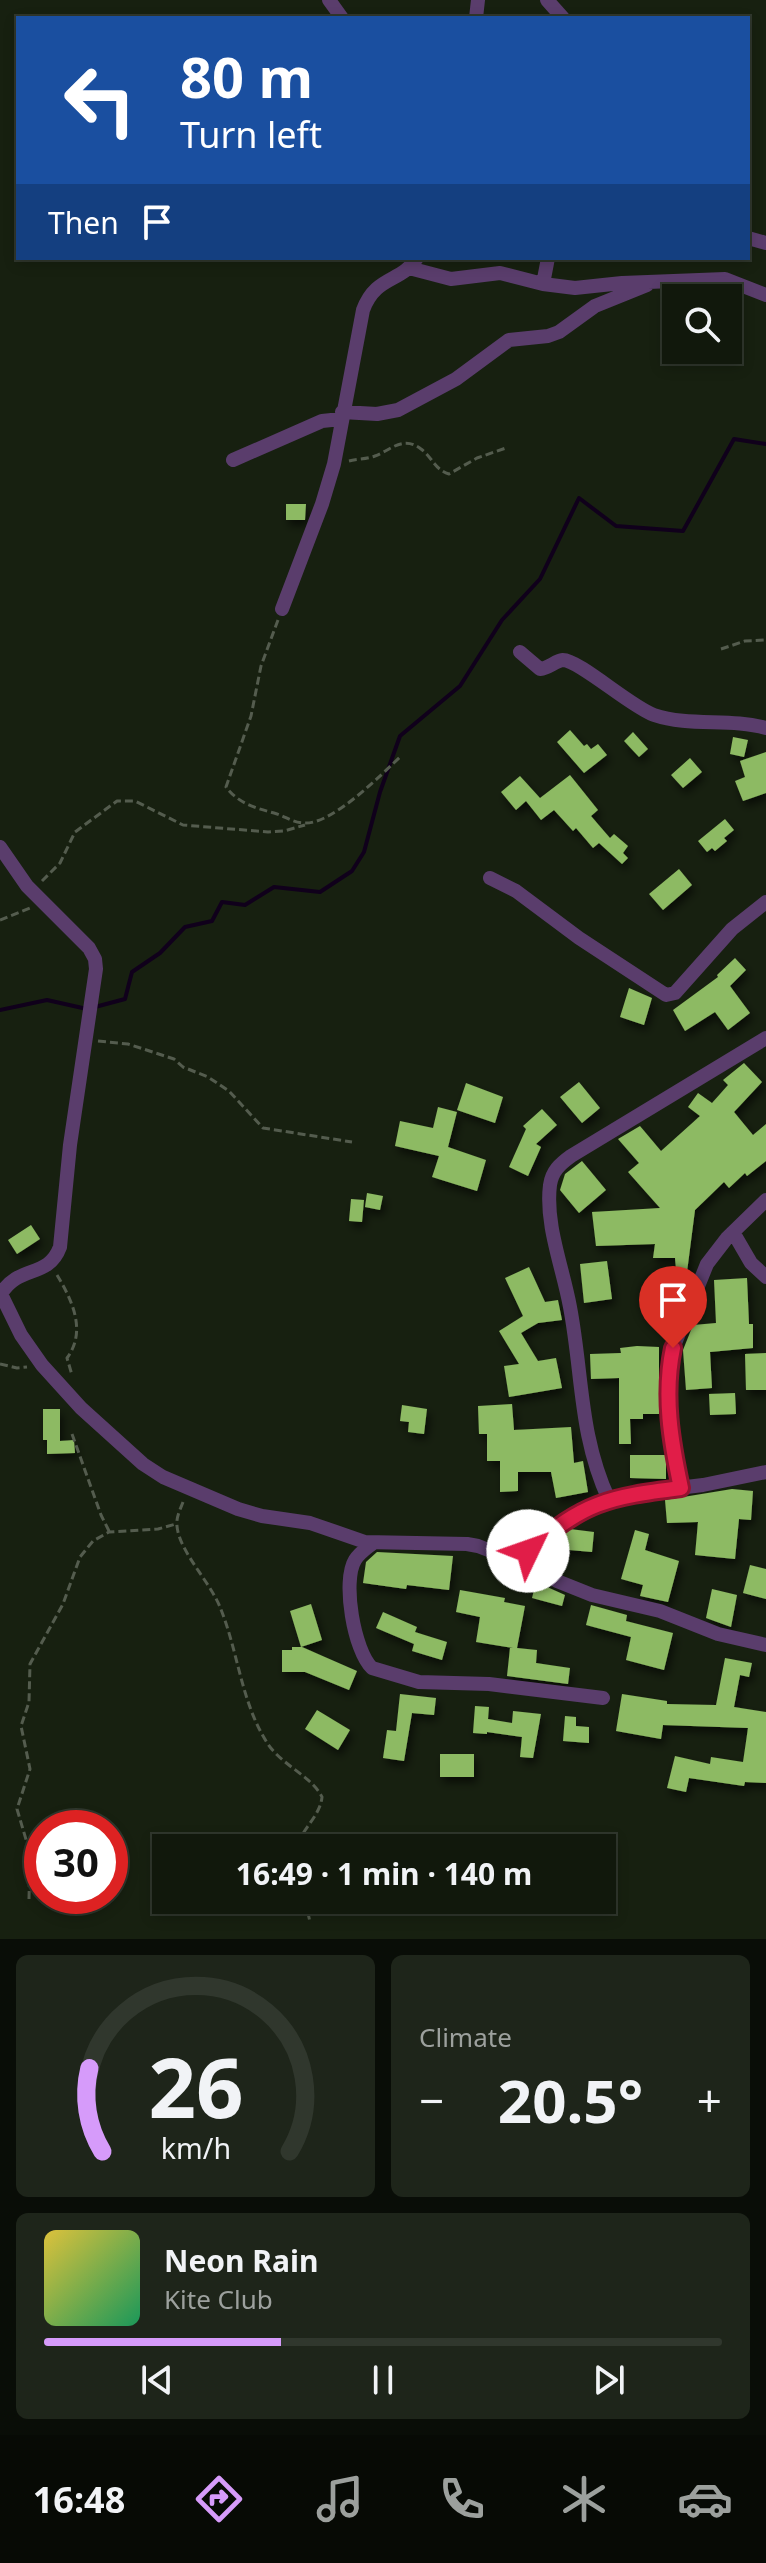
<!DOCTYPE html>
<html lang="en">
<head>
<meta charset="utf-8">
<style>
  :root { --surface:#11180c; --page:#1e251a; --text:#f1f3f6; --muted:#9ca09d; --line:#30372d; --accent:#d69bfa }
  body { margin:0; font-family:"Noto Sans",sans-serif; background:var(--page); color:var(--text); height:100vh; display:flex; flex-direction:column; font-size:30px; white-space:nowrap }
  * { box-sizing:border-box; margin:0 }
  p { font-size:26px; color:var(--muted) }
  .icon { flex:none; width:44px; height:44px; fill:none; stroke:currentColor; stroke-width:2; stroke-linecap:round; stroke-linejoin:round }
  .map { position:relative; height:1939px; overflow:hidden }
  .drawer { display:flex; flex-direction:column; gap:16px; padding:16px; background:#090d07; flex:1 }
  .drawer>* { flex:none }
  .hud { position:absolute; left:16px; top:16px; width:734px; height:244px; border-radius:0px; box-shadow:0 4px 12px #0003,0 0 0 2px var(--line); background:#1a4fa0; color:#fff; overflow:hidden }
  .fabs { position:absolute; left:662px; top:284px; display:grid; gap:16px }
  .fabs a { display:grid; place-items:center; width:80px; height:80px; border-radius:0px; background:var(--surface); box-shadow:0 4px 12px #0003,0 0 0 2px var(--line); font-size:40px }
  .speed { position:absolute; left:24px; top:1810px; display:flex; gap:16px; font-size:40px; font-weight:700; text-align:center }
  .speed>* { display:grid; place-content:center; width:104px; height:104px; border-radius:50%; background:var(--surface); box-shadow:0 4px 12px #0003,0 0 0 2px var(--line); line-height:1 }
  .speed .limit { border:12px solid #d22; background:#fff; color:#111 }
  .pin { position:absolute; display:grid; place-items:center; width:68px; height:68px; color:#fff; margin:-82px -34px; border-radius:50% 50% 50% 0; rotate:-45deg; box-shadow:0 0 8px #0007 }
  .pin .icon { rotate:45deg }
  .me { position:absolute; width:88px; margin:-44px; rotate:48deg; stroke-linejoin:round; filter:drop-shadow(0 0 6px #0008) }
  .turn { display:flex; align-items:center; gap:28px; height:168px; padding:0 32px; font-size:36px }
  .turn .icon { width:104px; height:104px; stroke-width:2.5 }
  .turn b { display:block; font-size:56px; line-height:68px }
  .then { display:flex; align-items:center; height:76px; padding:0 32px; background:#0003; gap:16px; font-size:30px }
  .big { font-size:60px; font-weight:700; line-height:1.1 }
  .drawer .widget { flex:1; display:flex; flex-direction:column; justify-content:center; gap:12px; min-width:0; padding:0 28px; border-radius:12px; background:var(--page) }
  .drawer .dial { align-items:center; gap:0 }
  .dial svg { height:208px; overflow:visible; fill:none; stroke:var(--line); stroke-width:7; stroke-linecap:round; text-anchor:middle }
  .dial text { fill:var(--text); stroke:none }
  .song { display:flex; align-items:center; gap:24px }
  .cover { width:96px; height:96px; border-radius:12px; background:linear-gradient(135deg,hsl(50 70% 55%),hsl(150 70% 35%)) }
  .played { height:8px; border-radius:4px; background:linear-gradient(90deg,var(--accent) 35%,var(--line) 35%) }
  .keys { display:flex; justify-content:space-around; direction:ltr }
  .heat { display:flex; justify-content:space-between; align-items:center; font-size:44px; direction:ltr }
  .drawer .tiles { flex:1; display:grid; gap:16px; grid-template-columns:1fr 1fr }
  .widget:last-child { grid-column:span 2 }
  .trip { position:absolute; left:152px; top:1834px; width:464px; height:80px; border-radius:0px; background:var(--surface); box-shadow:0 4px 12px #0003,0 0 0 2px var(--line); font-weight:700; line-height:80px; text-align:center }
  .menu { display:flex; height:128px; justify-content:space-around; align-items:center; background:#070a05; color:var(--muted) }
  .menu .icon { width:56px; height:56px }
  .menu .active { color:var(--accent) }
  .menu b { font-size:36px; color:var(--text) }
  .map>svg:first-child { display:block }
</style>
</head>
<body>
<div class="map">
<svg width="766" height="1939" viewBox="0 0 766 1939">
  <defs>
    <filter id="shadow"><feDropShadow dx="3" dy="5.5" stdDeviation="4" flood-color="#0009"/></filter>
  </defs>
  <rect width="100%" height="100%" fill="#172010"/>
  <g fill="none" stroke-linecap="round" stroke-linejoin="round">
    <path stroke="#10001b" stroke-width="4" d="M95 1007 125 999 132 972 160 953 185 927 212 921 222 902 245 905 274 887 320 892 352 871 364 852 380 792 400 736 460 686 502 620 540 579 579 498 616 526 683 531 734 439 766 444
      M0 1010 47 1000 87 1009"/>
  </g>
  <path fill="#8dba63" filter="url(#shadow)" d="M286 504H306L305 520H286Z
    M570 730 584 746 587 744 591 749 598 744 607 755 584 773 557 742Z
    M633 732 648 749 639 757 624 741Z
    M733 737 748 740 744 757 730 754Z
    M766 752V793L743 801 735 781 745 777 740 761Z
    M690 758 702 772 683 788 671 775Z
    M570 775 598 810 591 816 610 838 614 834 628 846 623 853 628 858 622 864 599 843 593 848 576 828 573 831 554 810 541 820 526 801 516 810 501 792 520 776 540 798Z
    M725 819 734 830 724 838 727 841 715 851 712 848 707 852 698 841Z
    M679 869 692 885 663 910 649 894Z
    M735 958 746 970 730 986 750 1013 728 1030 715 1012 685 1031 673 1010 718 977 717 975Z
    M629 988 652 998 644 1025 620 1017Z
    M744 1063 762 1082 734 1112 753 1135 766 1124V1161L747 1176 745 1173 729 1188 724 1182 695 1210 687 1272 676 1270 675 1258H653L655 1244 596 1246 592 1212 660 1208 628 1172 639 1163 618 1139 640 1126 661 1151 700 1116 688 1107 698 1093 712 1103 728 1085 723 1080Z
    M579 1082 600 1108 582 1123 560 1097Z
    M466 1083 503 1097 495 1123 457 1110Z
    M438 1107 457 1112 448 1147 486 1160 477 1191 432 1177 439 1156 395 1146 400 1121 433 1128Z
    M542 1109 557 1125 536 1144 541 1147 528 1176 509 1167 526 1129 523 1126Z
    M582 1161 606 1190 579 1213 560 1190 565 1174Z
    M367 1193 383 1196 380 1210 365 1207Z
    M351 1199 364 1200 362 1222 349 1221Z
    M31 1225 40 1239 17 1254 8 1240Z
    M607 1261 612 1299 584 1303 580 1264Z
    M529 1267 545 1302 558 1300 562 1320 538 1323 521 1333 538 1361 556 1358 562 1388 509 1397 504 1366 519 1364 499 1331 523 1316 505 1278Z
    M747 1278 749 1324H753V1348L710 1352 712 1388 686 1390 683 1350 693 1325 716 1323 714 1280Z
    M637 1346 659 1347V1414H643V1419H630L631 1444H619V1378L591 1379 590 1354 621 1353 620 1348Z
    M766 1353V1390H746L745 1354Z
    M735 1393 736 1414 710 1415 709 1394Z
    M512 1404 514 1430 571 1427 574 1463 583 1461 588 1492 556 1498 551 1472H518V1491L500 1492V1461H487V1434H479L478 1406Z
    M402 1405 427 1409 424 1434 408 1432 409 1422 400 1421Z
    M43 1409H60V1441L74 1440 75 1453 47 1454V1440H43Z
    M630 1455H666V1479L630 1478Z
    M732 1489 753 1491 751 1520 739 1519 735 1559 695 1555 698 1522 667 1523 665 1500Z
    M570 1529 594 1532 592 1552 558 1549 559 1537Z
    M635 1530 649 1534 645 1550 679 1561 668 1602 640 1596 643 1585 621 1579Z
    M377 1552 453 1556 449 1590 407 1585 406 1589 363 1583 366 1562Z
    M750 1565 766 1569V1599L743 1593Z
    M536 1582 565 1595 562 1606 532 1598Z
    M712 1589 737 1595 731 1627 706 1618Z
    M460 1590 505 1598 504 1602 525 1606 517 1648 537 1650 536 1663 570 1668 568 1684 507 1676 510 1648H513L476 1642 480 1617 456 1612Z
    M311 1604 322 1640 301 1647 290 1611Z
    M591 1605 627 1615 626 1621 673 1633 664 1670 626 1660 631 1637 586 1625Z
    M383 1612 417 1627 415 1632 447 1642 442 1660 412 1651 414 1644 376 1628Z
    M292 1647H302L357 1671 349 1690 305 1672H282V1650H292Z
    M725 1658 752 1663 749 1677 740 1675 734 1707 766 1712V1783L745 1782 744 1786 689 1778 686 1792 667 1788 675 1756 710 1764 711 1757 743 1762 748 1728 663 1725 661 1739 616 1731 622 1694 667 1701V1704L716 1705Z
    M400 1694 436 1698 434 1715 412 1713 404 1761 383 1758 387 1730 396 1731Z
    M475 1706 489 1707 488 1719 512 1723 513 1711 541 1714 533 1758 520 1757 522 1737 487 1732V1734L473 1733Z
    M317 1710 350 1730 338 1750 305 1729Z
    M565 1716 576 1717V1726L589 1727V1743L563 1741Z
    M440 1754H474V1777H440Z
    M320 1834 361 1843V1848H317Z"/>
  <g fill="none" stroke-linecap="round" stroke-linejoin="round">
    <path stroke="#545c4e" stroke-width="3" stroke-dasharray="8 4" stroke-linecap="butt" d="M349 461C357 459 367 459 375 456 391 450 403 435 421 449 432 457 435 470 449 474L477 458 506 448
      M278 620 261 666 251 716 226 787C238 803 255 808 274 813 285 816 293 823 304 823 332 825 381 775 401 756
      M721 649 745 641 766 640
      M42 881 60 863 75 832 117 801H135L183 825 268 832 284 831 305 825
      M0 920 30 908
      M98 1041 128 1044 174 1059 183 1067 208 1077 229 1091 263 1128 352 1142
      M57 1275C72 1300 87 1331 67 1358L72 1375
      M0 1364 17 1368 27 1367
      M72 1434 101 1515 109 1531
      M183 1502C180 1510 176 1517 177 1526 179 1551 210 1582 220 1607 238 1651 241 1701 266 1741 280 1765 311 1775 322 1797 320 1817 301 1829 297 1848
      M29 1899 30 1853 17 1809 30 1769 21 1726 29 1702 30 1664 63 1604 80 1557 93 1541 109 1532 158 1529 176 1524
      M305 1900 310 1922"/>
    <path stroke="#5a3d6c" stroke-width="14" d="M329 0 342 18
      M547 0 563 18
      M476 18 478 0
      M748 238 766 243
      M409 268 451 279 500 273 543 284 575 288 622 283 725 279 766 295
      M543 284 548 258
      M342 412 377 414 398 410 456 379 509 340 548 336 559 332 595 306 647 285
      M233 460 322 421 341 419
      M282 609 322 504 334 464 363 310C376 275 401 283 417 258
      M520 652 540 669C549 668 555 661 563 660 579 660 631 707 654 715 689 727 730 718 766 728
      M0 847 27 886 89 948 95 959 96 969 70 1145 60 1247C48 1279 19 1264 1 1294L21 1335 42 1365 81 1408 143 1464 163 1477 238 1509 262 1516 310 1523 365 1542 467 1544 478 1546 504 1556H520L565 1520 609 1500 645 1492 703 1485 766 1472
      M490 878 516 891 579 938 666 995 675 993 732 929 766 902
      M733 1232 751 1263 766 1277
      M681 1488 668 1403 669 1367 673 1348 707 1264 727 1238 766 1200
      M609 1500C579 1435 583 1376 570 1307 563 1268 545 1225 550 1185 552 1171 560 1164 571 1156L766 1038
      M373 1543C367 1548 359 1553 355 1560 342 1581 354 1651 372 1668L419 1682 489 1684 603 1698
      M520 1556 557 1581 592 1595 660 1611 718 1634 766 1645"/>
  </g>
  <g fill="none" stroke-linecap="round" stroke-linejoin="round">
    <defs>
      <path id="route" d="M528 1551C583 1502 609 1497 681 1488 671 1442 663 1395 673 1348"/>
    </defs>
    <use href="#route" stroke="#92132f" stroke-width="20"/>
    <use href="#route" stroke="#e11d48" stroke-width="14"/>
  </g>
</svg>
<div class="fabs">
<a><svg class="icon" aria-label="search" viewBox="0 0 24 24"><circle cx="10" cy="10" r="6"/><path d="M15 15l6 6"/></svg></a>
</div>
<div class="speed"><div class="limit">30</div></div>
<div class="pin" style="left:673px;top:1348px;background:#d93025"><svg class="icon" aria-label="arrive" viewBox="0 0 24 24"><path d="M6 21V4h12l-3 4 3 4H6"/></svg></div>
<svg class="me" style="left:528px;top:1551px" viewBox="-20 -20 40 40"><circle r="19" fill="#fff"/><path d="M0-13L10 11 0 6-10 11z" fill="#e11d48"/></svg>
<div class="trip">16:49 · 1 min · 140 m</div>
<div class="hud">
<div class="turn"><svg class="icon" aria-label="left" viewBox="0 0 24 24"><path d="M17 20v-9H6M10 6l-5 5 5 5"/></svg><div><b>80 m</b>Turn left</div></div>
<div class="then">Then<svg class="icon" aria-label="arrive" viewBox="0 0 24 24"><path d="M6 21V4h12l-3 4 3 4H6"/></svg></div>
</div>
</div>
<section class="drawer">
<div class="tiles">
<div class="widget dial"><svg viewBox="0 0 100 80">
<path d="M14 69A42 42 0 1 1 86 69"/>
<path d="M14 69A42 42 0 0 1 9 37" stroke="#d69bfa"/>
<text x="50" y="56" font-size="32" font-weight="700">26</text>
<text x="50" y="72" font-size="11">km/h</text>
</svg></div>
<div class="widget"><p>Climate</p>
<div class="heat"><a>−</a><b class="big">20.5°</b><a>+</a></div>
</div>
<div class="widget">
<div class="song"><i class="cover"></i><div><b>Neon Rain</b><p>Kite Club</p></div></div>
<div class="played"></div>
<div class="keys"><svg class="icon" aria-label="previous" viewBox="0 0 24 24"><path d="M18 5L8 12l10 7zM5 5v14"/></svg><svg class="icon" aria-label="pause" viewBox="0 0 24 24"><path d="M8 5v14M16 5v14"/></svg><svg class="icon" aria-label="next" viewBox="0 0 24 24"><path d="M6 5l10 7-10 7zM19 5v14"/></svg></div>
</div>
</div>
</section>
<nav class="menu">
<b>16:48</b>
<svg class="icon active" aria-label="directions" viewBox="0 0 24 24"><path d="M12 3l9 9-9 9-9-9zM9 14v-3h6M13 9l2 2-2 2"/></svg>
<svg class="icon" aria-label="music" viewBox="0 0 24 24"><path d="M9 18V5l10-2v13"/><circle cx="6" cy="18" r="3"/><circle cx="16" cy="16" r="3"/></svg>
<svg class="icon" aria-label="phone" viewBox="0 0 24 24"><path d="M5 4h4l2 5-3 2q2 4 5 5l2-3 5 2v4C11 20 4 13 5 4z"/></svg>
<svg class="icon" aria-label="climate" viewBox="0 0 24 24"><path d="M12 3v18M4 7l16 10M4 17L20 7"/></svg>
<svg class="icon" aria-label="car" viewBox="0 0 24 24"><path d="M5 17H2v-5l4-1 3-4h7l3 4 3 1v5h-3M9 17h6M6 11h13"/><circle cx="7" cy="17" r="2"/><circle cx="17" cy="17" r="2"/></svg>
</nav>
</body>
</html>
